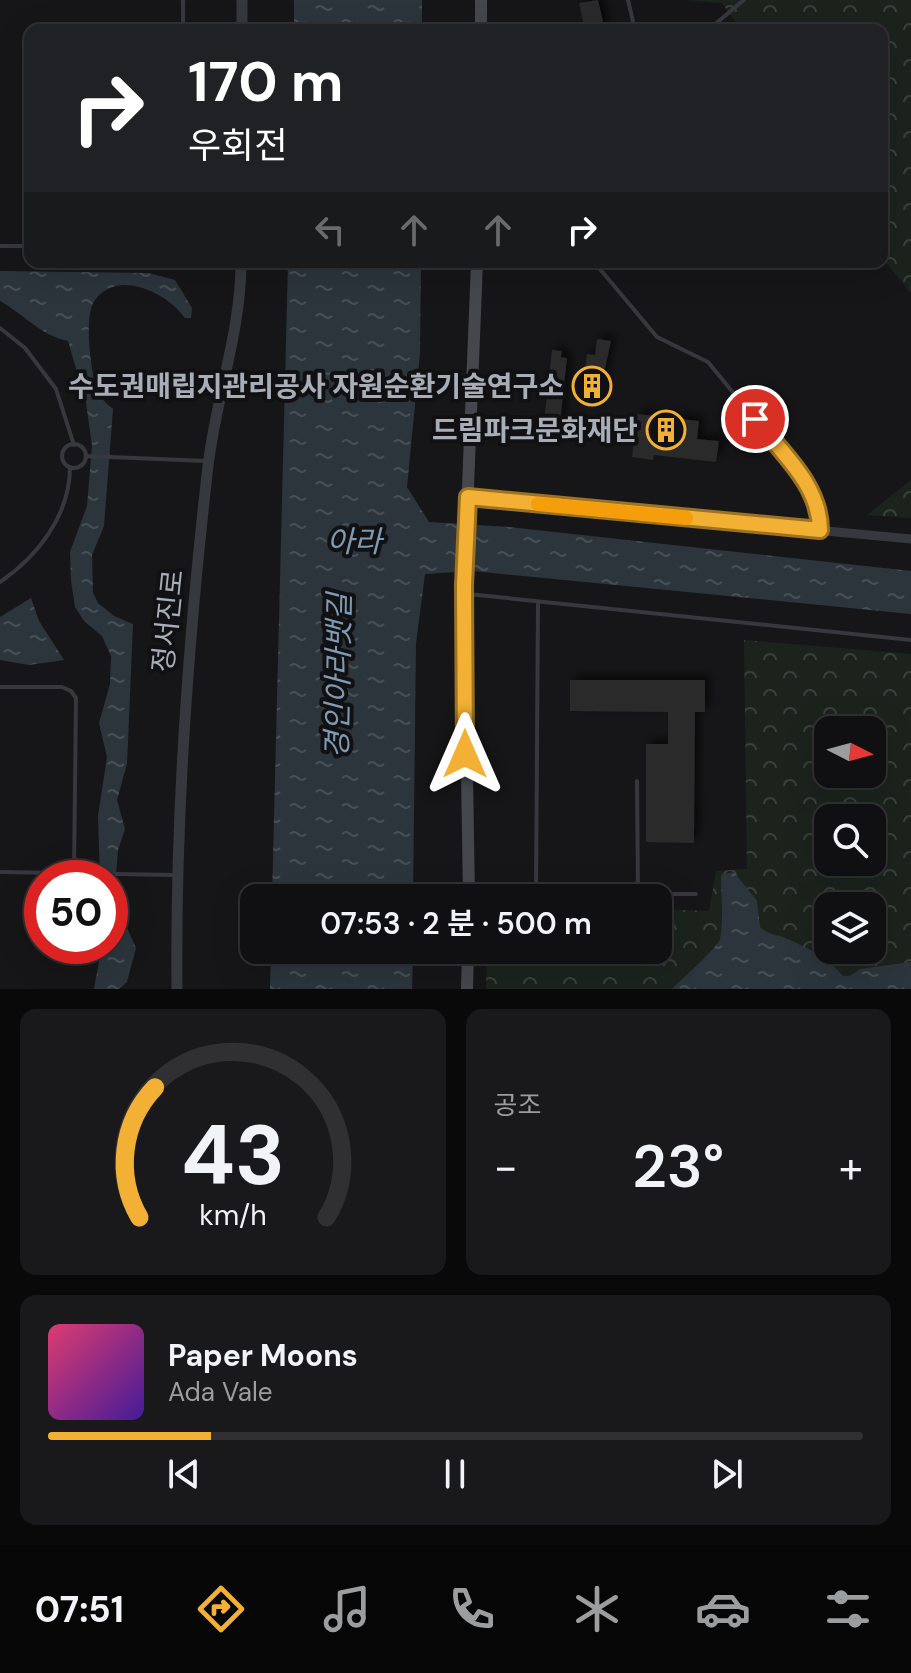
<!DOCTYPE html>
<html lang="ko">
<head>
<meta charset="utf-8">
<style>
  :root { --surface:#101012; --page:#19191b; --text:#f1f3f6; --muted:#9c9d9f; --line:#303032; --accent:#f2b134 }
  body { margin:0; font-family:"DM Sans","Noto Sans KR",sans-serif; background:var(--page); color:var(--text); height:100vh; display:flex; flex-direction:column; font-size:30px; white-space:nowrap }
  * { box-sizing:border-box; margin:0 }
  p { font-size:26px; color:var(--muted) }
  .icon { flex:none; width:44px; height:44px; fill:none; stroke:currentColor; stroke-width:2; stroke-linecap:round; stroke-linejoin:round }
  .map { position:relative; height:989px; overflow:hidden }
  .panel { display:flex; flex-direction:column; gap:20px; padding:20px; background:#09090a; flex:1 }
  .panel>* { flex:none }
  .top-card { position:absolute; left:24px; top:24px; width:864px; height:244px; border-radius:16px; box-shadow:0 8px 32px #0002,0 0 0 2px var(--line); background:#202124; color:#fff; overflow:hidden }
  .needle { width:52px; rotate:96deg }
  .tools { position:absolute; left:814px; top:716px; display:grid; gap:16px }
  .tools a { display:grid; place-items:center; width:72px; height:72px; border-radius:16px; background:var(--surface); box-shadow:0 8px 32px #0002,0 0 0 2px var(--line); font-size:40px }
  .speed { position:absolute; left:24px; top:860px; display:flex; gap:16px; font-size:40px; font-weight:700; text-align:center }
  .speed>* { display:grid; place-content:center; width:104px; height:104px; border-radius:50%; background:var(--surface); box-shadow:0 8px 32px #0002,0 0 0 2px var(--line); line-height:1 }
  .speed .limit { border:12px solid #d22; background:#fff; color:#111 }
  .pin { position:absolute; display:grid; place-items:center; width:68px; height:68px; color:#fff; margin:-34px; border:4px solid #fff; border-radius:50%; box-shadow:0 2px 8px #0007 }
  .me { position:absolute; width:88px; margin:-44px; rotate:0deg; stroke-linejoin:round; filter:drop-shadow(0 0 6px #0008) }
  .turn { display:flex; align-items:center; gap:28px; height:168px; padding:0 32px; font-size:36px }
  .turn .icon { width:104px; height:104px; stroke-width:2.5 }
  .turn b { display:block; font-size:56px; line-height:68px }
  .lanes { display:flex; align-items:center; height:76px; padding:0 32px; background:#0003; justify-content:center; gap:40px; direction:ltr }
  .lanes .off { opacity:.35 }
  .big { font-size:60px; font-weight:600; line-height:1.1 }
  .panel .tile { flex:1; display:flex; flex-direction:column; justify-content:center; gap:12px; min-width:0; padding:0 28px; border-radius:16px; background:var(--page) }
  .panel .dial { align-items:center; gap:0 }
  .dial svg { height:208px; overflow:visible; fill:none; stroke:var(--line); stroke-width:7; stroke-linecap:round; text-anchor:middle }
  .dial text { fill:var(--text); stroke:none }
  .song { display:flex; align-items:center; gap:24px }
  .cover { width:96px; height:96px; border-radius:12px; background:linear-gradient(135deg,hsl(340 70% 55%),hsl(260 70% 35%)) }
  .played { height:8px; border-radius:4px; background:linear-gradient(90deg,var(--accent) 20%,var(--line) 20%) }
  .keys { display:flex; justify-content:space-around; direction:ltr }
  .heat { display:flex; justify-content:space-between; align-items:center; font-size:44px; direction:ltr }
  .panel .tiles { flex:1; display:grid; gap:20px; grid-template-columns:1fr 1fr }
  .tile:last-child { grid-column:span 2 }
  .trip { position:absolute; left:240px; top:884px; width:432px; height:80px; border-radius:16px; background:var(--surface); box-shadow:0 8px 32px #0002,0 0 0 2px var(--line); font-weight:600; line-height:80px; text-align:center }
  .menu { display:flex; height:128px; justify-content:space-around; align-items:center; background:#060607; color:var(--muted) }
  .menu .icon { width:56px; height:56px }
  .menu .selected { color:var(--accent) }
  .menu b { font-size:36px; color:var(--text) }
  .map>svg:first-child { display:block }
</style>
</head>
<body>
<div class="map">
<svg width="911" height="989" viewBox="0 0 911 989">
  <defs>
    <pattern id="forest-crowns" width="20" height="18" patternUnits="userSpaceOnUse" patternTransform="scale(2)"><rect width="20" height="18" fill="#1c231d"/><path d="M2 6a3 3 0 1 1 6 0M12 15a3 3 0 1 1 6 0" fill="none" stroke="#3a403c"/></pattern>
    <pattern id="water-ripples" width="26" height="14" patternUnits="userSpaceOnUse" patternTransform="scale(2)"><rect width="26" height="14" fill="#2c353c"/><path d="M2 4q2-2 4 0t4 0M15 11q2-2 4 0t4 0" fill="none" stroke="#485056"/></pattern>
    <filter id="shadow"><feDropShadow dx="5" dy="-5" stdDeviation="4" flood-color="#0009"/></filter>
  </defs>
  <rect width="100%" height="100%" fill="#161618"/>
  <path fill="url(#forest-crowns)" fill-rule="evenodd" d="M686 0H911V293L882 258V30H741L722 3Z
    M911 480V518L867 515Z
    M744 640 911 654V989H486L487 950H658V909L709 911 716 871 747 869ZM828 730H872V774H828ZM828 818H872V862H828ZM828 906H872V950H828Z"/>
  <path fill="url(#water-ripples)" d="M294 0H422V30H294Z
    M288 262H421L420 353 407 487 429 522 509 527 911 571V614L473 571 425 574 416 643 413 898H272Z
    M0 271 149 273 175 280 192 308 191 318H185C168 294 119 268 95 300 83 315 91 372 97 391 100 398 107 404 113 409L104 526 92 555 93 593 98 603 114 616 133 624 127 764 117 800 125 829 118 850 114 899 136 948 127 982 119 989H94L102 946H110V878H100L98 816 107 757 99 723 110 684 111 656 102 636 84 621 75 607 71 580 70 552 87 506 92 445 86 403 68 341C40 335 25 315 0 301Z
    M31 598 39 621 64 660 29 665 0 660V617Z
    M734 872 757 901 760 927C770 936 779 934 790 940 811 950 828 958 843 976H850L860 969 911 962V989H672C680 981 719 946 720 939 724 920 721 896 721 875Z
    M271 950H413L412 989H270Z"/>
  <path fill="#29292c" filter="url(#shadow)" d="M598 0 605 30H585L579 3Z
    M597 339 611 341 597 406 581 404 587 354 595 355Z
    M552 350 562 351 561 357 567 358 560 423 544 421Z
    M637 414 699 421 697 439 719 441 716 462 654 455 653 460 632 457Z
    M570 680H705V712H695L694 843 646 842V744H668V712L570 711Z"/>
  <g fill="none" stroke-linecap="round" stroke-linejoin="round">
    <path stroke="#37383d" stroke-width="4" d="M628 0 635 30
      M183 30V0
      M708 30 744 0
      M0 246H30
      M594 262 657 337 708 362 809 485 820 511V530
      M0 328 25 348 56 389 74 445
      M62 456a12 12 0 1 1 24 0a12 12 0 1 1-24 0Z
      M86 456 206 461
      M0 582C38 556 70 515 70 467
      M468 594 911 640
      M0 687H62L71 691 76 698 74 872
      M637 781 638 894
      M0 872 175 875
      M471 894H696
      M536 894 538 602"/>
    <path stroke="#37383d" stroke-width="9" d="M468 497 911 539"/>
    <path stroke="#37383d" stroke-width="11" d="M242 30V0
      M177 989C175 813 188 641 208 466 216 397 241 332 241 262"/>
    <path stroke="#45474d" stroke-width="12" d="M481 30V0
      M469 898 464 587 477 262
      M467 989 468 950"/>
  </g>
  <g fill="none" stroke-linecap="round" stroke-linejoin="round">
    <defs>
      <path id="route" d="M465 754 464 585 468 497 820 530C820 485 782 453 755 419"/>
    </defs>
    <use href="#route" stroke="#9d7322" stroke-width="20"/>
    <use href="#route" stroke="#f2b134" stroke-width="14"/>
    <path stroke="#f59e0b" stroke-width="14" d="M538 504 686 518"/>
  </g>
  <defs>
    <symbol id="building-ring" viewBox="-11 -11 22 22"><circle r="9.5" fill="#111113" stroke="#f2b134" stroke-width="1.5"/><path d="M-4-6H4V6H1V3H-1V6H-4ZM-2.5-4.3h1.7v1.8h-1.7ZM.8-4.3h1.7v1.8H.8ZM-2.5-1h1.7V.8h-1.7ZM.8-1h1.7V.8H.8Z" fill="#f2b134"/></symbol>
  </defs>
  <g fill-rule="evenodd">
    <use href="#building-ring" x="570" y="364" width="44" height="44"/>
    <use href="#building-ring" x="644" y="408" width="44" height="44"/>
  </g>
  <g text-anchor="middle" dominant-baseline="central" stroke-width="8" stroke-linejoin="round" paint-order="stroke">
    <g font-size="28" font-weight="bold" fill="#a8adb8" stroke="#111113" text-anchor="end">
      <text x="564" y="386">수도권매립지관리공사 자원순환기술연구소</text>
      <text x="638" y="430">드림파크문화재단</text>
    </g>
    <g font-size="28" fill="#a8adb8" stroke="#111113">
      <text transform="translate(168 621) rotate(-84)">정서진로</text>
    </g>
    <g font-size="30" font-style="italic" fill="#7f9bb3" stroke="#111113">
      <text x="354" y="541">아라</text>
      <text transform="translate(338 676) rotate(-89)">경인아라뱃길</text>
    </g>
  </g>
</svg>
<div class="tools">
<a><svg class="needle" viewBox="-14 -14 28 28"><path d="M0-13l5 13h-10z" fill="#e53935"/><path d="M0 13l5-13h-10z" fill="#9c9d9f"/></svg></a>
<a><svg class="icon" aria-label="search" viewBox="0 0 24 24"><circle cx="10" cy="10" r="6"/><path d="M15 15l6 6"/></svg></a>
<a><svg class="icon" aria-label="layers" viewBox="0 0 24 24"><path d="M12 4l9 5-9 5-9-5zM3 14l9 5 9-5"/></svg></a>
</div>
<div class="speed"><div class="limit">50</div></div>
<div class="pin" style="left:755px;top:419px;background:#d93025"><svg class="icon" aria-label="arrive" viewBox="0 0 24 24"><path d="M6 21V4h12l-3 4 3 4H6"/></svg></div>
<svg class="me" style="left:465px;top:754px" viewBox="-20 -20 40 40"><path d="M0-17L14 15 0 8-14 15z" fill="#f2b134" stroke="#fff" stroke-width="4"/></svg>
<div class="trip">07:53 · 2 분 · 500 m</div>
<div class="top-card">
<div class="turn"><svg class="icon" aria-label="right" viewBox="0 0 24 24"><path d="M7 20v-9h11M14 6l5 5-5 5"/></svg><div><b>170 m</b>우회전</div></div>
<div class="lanes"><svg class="icon off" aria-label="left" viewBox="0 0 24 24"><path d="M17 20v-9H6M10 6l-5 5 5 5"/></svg><svg class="icon off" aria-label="ahead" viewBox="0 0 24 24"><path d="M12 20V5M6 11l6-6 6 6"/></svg><svg class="icon off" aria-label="ahead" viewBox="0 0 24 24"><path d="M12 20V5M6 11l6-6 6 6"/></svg><svg class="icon" aria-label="right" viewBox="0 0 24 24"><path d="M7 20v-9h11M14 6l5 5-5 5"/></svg></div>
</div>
</div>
<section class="panel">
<div class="tiles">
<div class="tile dial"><svg viewBox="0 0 100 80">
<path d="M14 69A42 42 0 1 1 86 69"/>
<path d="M14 69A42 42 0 0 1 20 19" stroke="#f2b134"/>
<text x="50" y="56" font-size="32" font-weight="700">43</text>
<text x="50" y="72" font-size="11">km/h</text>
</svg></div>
<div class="tile"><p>공조</p>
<div class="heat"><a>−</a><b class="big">23°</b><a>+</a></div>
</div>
<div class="tile">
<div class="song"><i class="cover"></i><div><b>Paper Moons</b><p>Ada Vale</p></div></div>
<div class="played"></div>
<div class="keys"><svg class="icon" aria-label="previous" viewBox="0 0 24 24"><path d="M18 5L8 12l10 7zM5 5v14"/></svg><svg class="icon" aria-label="pause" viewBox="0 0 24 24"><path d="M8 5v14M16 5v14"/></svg><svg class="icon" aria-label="next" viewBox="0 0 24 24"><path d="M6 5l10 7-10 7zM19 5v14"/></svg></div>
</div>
</div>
</section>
<nav class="menu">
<b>07:51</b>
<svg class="icon selected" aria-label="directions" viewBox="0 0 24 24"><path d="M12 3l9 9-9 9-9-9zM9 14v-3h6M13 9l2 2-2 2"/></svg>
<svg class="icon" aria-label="music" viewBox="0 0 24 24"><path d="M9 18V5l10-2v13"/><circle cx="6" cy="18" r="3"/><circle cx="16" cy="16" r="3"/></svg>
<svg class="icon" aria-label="phone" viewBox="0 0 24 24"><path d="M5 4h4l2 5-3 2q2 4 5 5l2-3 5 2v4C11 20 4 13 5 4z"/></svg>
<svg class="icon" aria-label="climate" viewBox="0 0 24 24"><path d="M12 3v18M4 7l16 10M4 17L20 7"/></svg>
<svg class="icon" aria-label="car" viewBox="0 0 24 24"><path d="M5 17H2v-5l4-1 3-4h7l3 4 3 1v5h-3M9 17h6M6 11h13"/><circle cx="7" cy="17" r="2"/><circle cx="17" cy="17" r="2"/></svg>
<svg class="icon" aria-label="filters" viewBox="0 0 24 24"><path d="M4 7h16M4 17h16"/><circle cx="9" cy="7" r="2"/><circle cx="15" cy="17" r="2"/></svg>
</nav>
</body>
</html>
